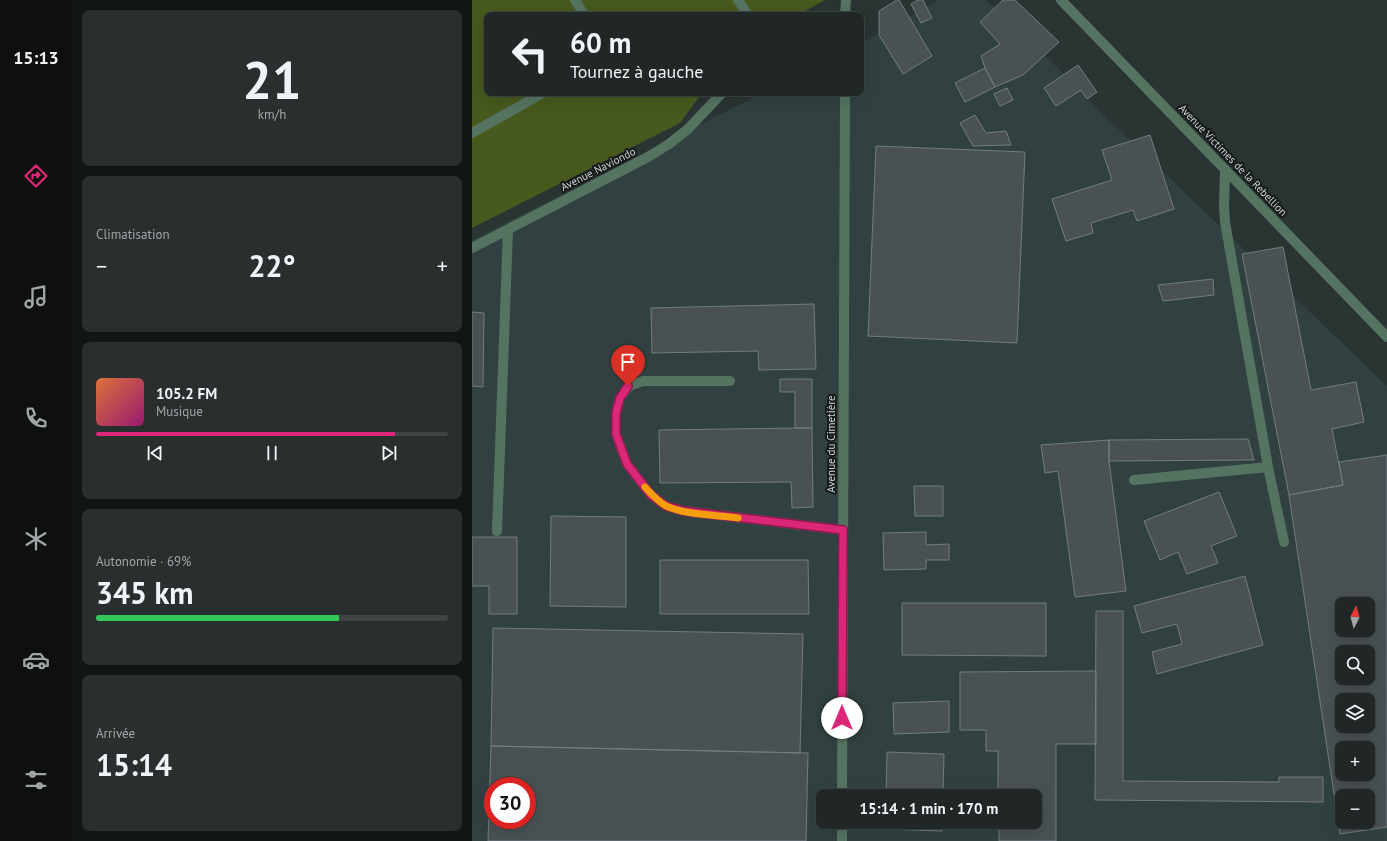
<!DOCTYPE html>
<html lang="fr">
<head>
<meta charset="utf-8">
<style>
  :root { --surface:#202726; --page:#282f2e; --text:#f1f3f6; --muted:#a2a5a7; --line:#3d4443; --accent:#db2777 }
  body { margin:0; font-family:"PT Sans",sans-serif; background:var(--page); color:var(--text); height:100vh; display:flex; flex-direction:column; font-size:15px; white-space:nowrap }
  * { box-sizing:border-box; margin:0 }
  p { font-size:13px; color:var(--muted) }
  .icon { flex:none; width:22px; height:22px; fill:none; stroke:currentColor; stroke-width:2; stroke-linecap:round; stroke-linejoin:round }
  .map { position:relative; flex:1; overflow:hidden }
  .side { display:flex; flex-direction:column; gap:10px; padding:10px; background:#121515; width:400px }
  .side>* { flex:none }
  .hud { position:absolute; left:12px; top:12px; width:380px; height:84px; border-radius:8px; box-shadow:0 4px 16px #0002,0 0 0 1px var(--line); background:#202726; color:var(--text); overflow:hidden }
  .needle { width:26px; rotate:6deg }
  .tools { position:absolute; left:863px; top:597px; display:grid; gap:8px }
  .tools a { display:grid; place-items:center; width:40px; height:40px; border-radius:8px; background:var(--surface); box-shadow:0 4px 16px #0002,0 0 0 1px var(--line); font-size:20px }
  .speed { position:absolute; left:12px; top:777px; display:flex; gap:8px; font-size:20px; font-weight:700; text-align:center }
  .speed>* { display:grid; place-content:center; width:52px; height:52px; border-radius:50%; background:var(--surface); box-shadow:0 4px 16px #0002,0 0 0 1px var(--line); line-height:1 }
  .speed .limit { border:6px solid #d22; background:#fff; color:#111 }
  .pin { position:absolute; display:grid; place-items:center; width:34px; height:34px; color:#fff; margin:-41px -17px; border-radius:50% 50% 50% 0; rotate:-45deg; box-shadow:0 0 4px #0007 }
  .pin .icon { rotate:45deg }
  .me { position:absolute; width:44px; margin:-22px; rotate:0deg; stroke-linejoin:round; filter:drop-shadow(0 0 3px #0008) }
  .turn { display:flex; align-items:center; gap:14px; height:84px; padding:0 20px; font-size:18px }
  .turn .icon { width:52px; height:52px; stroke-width:2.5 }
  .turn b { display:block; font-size:28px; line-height:34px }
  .big { font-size:30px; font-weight:800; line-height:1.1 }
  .side .card { flex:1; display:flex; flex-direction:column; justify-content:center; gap:6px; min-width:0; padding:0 14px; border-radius:8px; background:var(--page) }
  .side .dial { align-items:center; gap:0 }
  .dial b { font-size:52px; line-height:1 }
  .song { display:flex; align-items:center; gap:12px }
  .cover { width:48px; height:48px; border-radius:6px; background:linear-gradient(135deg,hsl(20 70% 55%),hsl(320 70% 35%)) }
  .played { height:4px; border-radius:2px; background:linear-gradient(90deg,var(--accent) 85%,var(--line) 85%) }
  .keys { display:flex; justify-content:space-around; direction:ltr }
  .heat { display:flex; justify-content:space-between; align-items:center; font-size:22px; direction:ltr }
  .charge { height:6px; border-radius:3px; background:linear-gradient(90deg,#34c759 69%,var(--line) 0) }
  .trip { position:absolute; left:344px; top:789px; width:226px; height:40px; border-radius:8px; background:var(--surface); box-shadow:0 4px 16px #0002,0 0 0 1px var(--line); font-weight:800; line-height:40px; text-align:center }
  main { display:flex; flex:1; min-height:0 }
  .tabs { display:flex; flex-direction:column; width:72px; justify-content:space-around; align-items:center; background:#0d100f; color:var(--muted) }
  .tabs .icon { width:28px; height:28px }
  .tabs .current { color:var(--accent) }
  .tabs b { font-size:18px; color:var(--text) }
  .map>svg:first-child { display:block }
</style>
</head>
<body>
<main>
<nav class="tabs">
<b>15:13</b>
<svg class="icon current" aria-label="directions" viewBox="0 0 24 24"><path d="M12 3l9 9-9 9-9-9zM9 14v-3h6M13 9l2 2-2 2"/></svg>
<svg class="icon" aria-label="music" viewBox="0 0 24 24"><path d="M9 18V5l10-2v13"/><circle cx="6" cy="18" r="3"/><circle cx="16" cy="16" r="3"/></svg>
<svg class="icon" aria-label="phone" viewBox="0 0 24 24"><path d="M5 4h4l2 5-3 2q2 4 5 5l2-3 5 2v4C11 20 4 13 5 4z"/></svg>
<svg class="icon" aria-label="climate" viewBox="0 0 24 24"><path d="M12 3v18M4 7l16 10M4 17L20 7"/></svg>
<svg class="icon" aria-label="car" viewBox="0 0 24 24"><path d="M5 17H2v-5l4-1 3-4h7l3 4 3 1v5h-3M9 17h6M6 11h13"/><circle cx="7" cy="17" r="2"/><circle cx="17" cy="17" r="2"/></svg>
<svg class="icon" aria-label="filters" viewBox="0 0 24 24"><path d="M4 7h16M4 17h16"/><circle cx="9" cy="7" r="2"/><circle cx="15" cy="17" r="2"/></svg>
</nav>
<section class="side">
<div class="card dial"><b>21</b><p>km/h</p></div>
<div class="card"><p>Climatisation</p>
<div class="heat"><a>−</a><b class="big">22°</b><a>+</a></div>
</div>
<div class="card">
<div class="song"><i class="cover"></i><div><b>105.2 FM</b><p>Musique</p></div></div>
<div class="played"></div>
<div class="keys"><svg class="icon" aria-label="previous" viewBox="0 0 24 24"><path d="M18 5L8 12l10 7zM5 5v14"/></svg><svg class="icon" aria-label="pause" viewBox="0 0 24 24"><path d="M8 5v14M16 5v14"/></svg><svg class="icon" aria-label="next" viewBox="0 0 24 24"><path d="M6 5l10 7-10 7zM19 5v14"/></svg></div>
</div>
<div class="card"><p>Autonomie · 69%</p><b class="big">345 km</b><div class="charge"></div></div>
<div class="card"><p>Arrivée</p><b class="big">15:14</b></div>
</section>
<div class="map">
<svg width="915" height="841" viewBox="0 0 915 841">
  <rect width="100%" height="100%" fill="#2a3433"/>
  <path fill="#314141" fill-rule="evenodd" d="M467 0H514L609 90 615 99 915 386V841H0V240L291 93H389V44ZM870 604H896V630H870ZM870 652H896V678H870ZM870 700H896V726H870ZM870 748H896V774H870ZM21 786H55V820H21ZM351 796H563V822H351ZM870 796H896V822H870Z"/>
  <path fill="#47591d" d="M0 0H353L326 15H15V93H230L208 123 0 228Z"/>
  <path fill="#495155" stroke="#737c81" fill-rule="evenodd" d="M425 0H427L460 56 431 74 407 35V11Z
    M446 0H451L460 18 449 23 439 4Z
    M531 0H543L587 42 551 75 523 87 513 68 509 56 528 44 508 22Z
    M606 65 625 92 615 99 609 90 584 106 572 88Z
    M513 68 523 87 493 102 483 83Z
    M535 88 541 100 528 106 522 94Z
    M503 115 514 133 534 131 539 145 501 146 488 123Z
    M678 135 702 209 665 221 661 210 619 223 621 233 594 241 580 199 640 180 630 150Z
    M404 146 553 152 545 343 396 336Z
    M811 247 839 390 884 382 892 422 860 429 871 485 817 495 770 254Z
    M741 279 742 295 691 301 686 285Z
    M342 304 344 369 287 370 286 351 180 353 179 308Z
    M0 312 12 313 11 387 0 386Z
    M308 379H340V428H323V392H308Z
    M323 428H340L341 507 320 508 319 482 188 483 187 430Z
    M776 439 782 460 637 461V440Z
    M637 440V461L654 591 603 597 586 471 573 473 569 445Z
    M915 455V827L868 834 817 495 871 485 867 462ZM870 604H896V630H870ZM870 652H896V678H870ZM870 700H896V726H870ZM870 748H896V774H870ZM870 796H896V822H870Z
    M442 486H471V516H443Z
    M747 492 765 536 739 546 746 563 715 574 706 552 688 560 672 521Z
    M79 516 154 517V607L78 606Z
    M454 532V545L477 544V560H454V569L412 570 411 533Z
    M0 537H45V614H17V586H0Z
    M188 560H336L337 614H188Z
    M773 576 791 645 685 674 680 652 710 644 705 624 670 633 662 606Z
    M430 603H574V656L430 655Z
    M624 611H651V781L807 782V777H851V802L623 800Z
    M21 628 331 634 328 753 19 746Z
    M624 671V744H584V841H527V822H563V796H526V751H514V730H488V672Z
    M477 701V732L422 734 421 703Z
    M19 746 336 753 334 841H16ZM21 786H55V820H21Z
    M415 752 472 754 471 796H414Z
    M413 822H470V831L413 829Z"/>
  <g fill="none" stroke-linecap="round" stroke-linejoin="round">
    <path stroke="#557361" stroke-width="10" d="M103 0 112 15
      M266 0 276 15
      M589 0 915 337
      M373 15 374 0
      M0 133 71 93
      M753 170 752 206 753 222 796 467 812 542
      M0 248 176 157 197 144 216 129 250 93
      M258 381H171L157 386 148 398 144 413V434L155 464 179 495 194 506 212 511 371 530
      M662 480 796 467
      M25 531 36 230
      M370 796 373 93
      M370 841V822"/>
  </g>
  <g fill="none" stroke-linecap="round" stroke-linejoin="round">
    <defs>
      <path id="route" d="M156 386 148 398 144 413V434L155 464 179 495 194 506 212 511 371 530 370 718"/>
    </defs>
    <use href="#route" stroke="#8e194d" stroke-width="10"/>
    <use href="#route" stroke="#db2777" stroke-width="7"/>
    <path stroke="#f59e0b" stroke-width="7" d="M173 487C179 494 186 501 194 506 214 515 244 515 266 518"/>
  </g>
  <g text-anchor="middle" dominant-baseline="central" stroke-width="4" stroke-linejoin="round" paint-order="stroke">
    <g font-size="11" fill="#d0d6d6" stroke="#161a1a">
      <text transform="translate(761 160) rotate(46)">Avenue Victimes de la Rebellion</text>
      <text transform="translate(126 169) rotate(-27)">Avenue Naviondo</text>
      <text transform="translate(359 444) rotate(-90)">Avenue du Cimetière</text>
    </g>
  </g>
</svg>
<div class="tools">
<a><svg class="needle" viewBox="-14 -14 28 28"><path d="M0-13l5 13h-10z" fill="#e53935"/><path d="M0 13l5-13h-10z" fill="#a2a5a7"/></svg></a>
<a><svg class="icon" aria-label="search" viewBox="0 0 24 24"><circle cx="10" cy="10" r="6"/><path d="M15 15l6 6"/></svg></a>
<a><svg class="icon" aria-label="layers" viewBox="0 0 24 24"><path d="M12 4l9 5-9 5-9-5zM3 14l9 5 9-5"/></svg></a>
<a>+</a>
<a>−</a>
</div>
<div class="speed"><div class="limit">30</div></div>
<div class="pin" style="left:156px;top:386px;background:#d93025"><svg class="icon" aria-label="arrive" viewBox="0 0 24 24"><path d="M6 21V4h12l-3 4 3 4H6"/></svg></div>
<svg class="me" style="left:370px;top:718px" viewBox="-20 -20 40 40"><circle r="19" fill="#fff"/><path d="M0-13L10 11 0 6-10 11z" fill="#db2777"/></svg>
<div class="trip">15:14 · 1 min · 170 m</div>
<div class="hud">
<div class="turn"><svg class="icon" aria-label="left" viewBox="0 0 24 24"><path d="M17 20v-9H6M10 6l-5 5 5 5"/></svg><div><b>60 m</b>Tournez à gauche</div></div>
</div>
</div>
</main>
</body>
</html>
